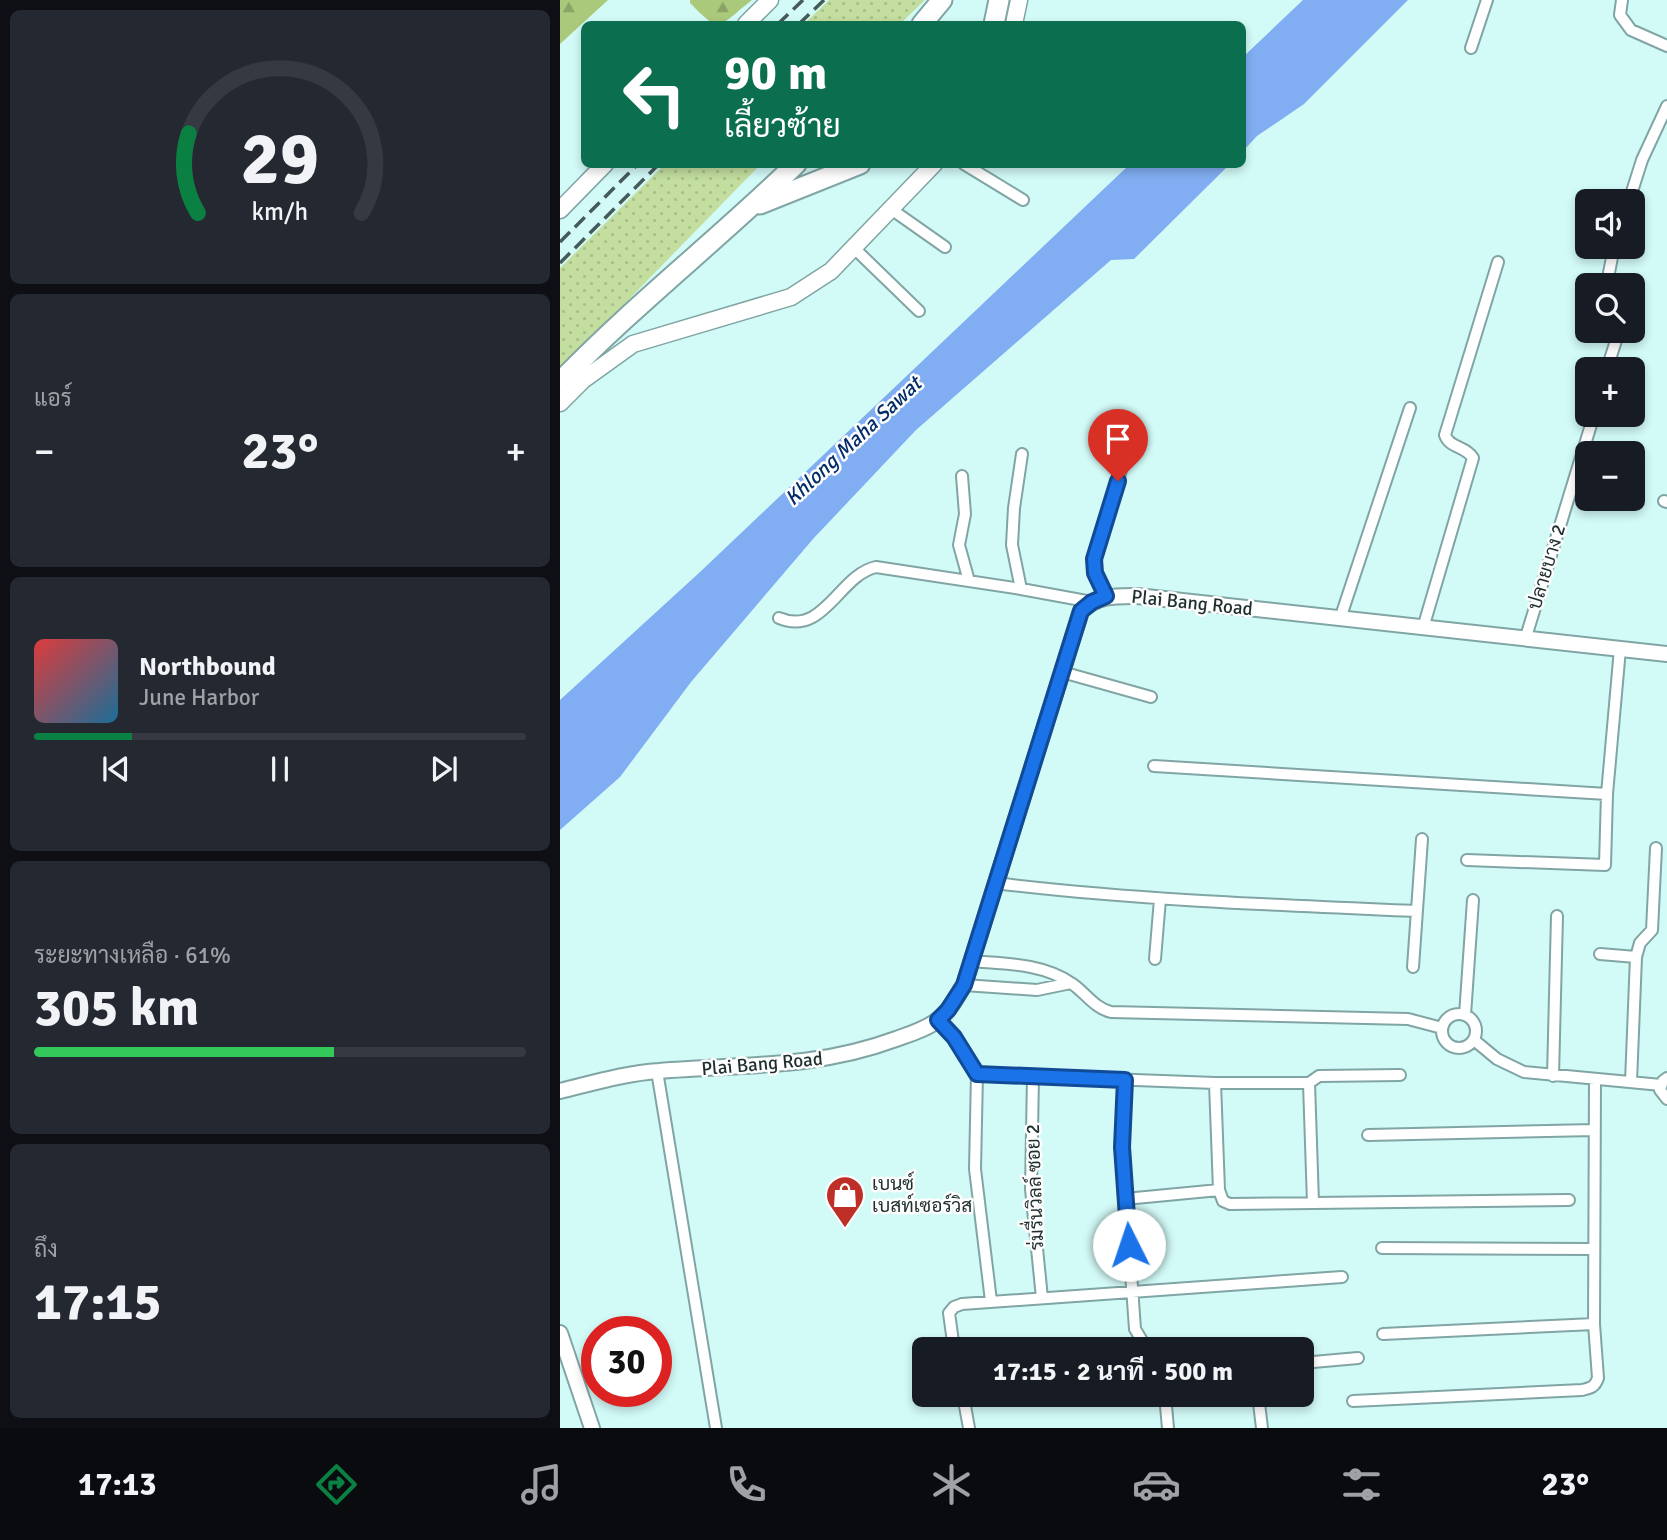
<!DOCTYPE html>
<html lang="th">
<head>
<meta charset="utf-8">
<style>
  :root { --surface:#171b24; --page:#242831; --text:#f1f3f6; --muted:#9ea1a6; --line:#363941; --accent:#0b8043 }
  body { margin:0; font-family:Signika,Sarabun,sans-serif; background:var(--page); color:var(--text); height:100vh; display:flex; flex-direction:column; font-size:26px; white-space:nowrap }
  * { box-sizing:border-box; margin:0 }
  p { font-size:23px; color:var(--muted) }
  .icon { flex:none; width:38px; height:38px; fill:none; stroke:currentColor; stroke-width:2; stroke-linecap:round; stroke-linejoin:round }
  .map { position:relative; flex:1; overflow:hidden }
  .details { display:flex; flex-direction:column; gap:10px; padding:10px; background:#0d0f14; width:560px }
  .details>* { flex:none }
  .banner { position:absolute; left:21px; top:21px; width:665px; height:147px; border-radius:10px; box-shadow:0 4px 10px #0003; background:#0b6e4f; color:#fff; overflow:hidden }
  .controls { position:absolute; left:1015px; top:189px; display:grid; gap:14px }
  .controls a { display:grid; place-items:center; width:70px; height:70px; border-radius:10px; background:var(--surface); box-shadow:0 4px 10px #0003; font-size:35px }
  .speed { position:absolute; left:21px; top:1316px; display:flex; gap:14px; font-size:35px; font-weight:700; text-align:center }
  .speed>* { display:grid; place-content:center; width:91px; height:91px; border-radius:50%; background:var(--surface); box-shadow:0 4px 10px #0003; line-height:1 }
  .speed .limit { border:10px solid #d22; background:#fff; color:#111 }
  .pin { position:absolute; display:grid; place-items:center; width:60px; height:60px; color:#fff; margin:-72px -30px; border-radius:50% 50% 50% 0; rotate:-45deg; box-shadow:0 0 7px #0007 }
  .pin .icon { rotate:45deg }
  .me { position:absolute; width:77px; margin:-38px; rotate:356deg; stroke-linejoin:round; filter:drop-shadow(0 0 5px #0008) }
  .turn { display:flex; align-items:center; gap:24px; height:147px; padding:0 28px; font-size:32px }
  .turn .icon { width:91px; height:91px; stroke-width:2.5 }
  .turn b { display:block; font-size:49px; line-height:60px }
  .big { font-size:52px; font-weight:700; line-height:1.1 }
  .details .widget { flex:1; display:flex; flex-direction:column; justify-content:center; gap:10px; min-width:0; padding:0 24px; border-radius:10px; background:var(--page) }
  .details .dial { align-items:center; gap:0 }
  .dial svg { height:182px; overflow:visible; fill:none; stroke:var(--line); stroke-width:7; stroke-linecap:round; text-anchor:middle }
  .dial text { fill:var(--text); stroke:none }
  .song { display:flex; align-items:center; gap:21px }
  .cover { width:84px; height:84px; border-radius:10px; background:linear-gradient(135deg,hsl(0 70% 55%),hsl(200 70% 35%)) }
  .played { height:7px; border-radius:4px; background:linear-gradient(90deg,var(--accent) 20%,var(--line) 20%) }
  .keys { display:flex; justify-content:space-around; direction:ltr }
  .heat { display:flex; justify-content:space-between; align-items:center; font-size:38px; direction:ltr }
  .charge { height:10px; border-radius:5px; background:linear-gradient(90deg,#34c759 61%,var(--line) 0) }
  .trip { position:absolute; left:352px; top:1337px; width:402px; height:70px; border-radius:10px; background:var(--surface); box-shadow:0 4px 10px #0003; font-weight:700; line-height:70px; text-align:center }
  .dock { display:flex; height:112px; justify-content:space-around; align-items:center; background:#090b0e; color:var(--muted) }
  .dock .icon { width:49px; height:49px }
  .dock .on { color:var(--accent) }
  .dock b { font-size:32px; color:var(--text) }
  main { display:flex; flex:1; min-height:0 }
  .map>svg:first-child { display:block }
</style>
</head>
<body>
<main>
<section class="details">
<div class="widget dial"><svg viewBox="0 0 100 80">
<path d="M14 69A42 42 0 1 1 86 69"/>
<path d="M14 69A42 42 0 0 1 10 34" stroke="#0b8043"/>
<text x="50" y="56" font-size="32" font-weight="700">29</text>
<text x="50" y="72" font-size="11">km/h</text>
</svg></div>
<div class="widget"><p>แอร์</p>
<div class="heat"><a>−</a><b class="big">23°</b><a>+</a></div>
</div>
<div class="widget">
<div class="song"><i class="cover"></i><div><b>Northbound</b><p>June Harbor</p></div></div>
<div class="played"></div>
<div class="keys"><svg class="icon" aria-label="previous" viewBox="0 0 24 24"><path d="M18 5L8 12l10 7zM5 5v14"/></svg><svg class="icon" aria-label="pause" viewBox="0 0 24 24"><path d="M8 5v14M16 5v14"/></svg><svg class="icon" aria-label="next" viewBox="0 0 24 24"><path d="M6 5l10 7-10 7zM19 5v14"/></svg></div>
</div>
<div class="widget"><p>ระยะทางเหลือ · 61%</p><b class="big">305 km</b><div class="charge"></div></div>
<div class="widget"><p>ถึง</p><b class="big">17:15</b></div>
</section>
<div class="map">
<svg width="1107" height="1428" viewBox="0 0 1107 1428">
  <defs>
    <pattern id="grass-dots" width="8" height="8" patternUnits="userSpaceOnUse" patternTransform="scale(1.75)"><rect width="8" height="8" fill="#c3de9f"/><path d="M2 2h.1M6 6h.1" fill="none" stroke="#a7bf89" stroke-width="1.8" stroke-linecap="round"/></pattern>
    <pattern id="forest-firs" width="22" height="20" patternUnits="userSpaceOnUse" patternTransform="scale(1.75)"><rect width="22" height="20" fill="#aac97b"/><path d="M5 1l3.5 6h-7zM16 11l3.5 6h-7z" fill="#8aa465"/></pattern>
  </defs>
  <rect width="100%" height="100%" fill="#d2faf7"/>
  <path fill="url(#grass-dots)" d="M269 0H365L340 24H244Z
    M104 165H200L0 370V268Z"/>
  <path fill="url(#forest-firs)" d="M0 0H48L0 44Z
    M130 0H192C158 26 162 36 130 3Z"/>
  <path fill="#81aef2" d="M743 0H848L744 104 697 136 683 151V57Z
    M569 165H669L574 259 551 260 356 430 253 539 131 682 60 777 0 830V700L140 572Z"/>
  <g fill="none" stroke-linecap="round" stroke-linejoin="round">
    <defs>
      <path id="minor" d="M1062 0 1060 15 1071 30 1107 46
        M911 48 927 0
        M404 164 463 200
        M1069 201 1082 160 1107 106
        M331 209 385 247
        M294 248 359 311
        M1050 285 1048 278 1054 247
        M1047 369 1059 331
        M402 476 405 514 399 545 409 581
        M1104 501 1107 502
        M461 589 452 545 454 508 462 454
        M546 596 535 573 534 559 565 457
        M219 618C264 637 279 575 316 567L461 589 532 602
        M780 619 850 408
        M863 628 913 458C906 446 889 448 885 435L938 262
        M965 640 1034 415
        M502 672 591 697
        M594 766 1047 794
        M907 860 1045 865 1047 794 1060 649
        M435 883C575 900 716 905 857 911
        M1040 954 1076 957
        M595 959 600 899
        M411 961C445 964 482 963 511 983 525 992 534 1008 551 1012L848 1019 882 1028
        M853 967 862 839
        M404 985 477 990 511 983
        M882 1031a17 17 0 1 1 34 0a17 17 0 1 1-34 0Z
        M905 1015 913 900
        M378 1020 394 1037 417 1074
        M914 1040 937 1059 964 1072 1101 1085
        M97 1071 156 1428
        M417 1074 655 1083H749L759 1076 840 1075
        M417 1074 415 1169 431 1301
        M473 1076 471 1189 482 1298
        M993 1076 997 916
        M1107 1078 1103 1081 1100 1090 1107 1099
        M564 1080 562 1147 575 1329 587 1349
        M1071 1082 1076 957 1080 943 1092 930 1096 848
        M655 1083 659 1190 663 1201 670 1204 1009 1200
        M749 1083 753 1203
        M808 1135 1034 1130
        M565 1199 659 1190
        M822 1248 1034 1249
        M823 1334 1034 1324
        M394 1349 389 1313 394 1307 402 1304 782 1277
        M742 1363 798 1358
        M403 1395 409 1428
        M605 1395 608 1428
        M698 1395 702 1428
        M793 1401 1022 1390C1031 1388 1035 1387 1038 1378L1034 1324 1035 1079"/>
      <path id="tertiary" d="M0 1091C33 1083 66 1073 99 1071 182 1064 255 1069 336 1039 350 1034 367 1029 379 1019 390 1010 397 997 404 985L521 611C539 595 554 596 577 596L1107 654
        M0 1333 32 1428"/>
      <path id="secondary" d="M186 24 210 0
        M454 24 459 0
        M0 210 45 164
        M0 403 23 380 73 344 231 297 271 271 374 164"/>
      <path id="motorway" d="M362 24 382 0
        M434 24 439 0
        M200 204 300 164
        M0 382C74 305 159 239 236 164"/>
    </defs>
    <use href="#minor" stroke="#80a5a4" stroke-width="14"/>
    <use href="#tertiary" stroke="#80a5a4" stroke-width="18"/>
    <use href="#secondary" stroke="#80a5a4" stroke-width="19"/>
    <use href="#motorway" stroke="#80a5a4" stroke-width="23"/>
    <use href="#minor" stroke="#fff" stroke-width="10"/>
    <use href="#tertiary" stroke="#fff" stroke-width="14"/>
    <use href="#secondary" stroke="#fff" stroke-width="16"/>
    <use href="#motorway" stroke="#fff" stroke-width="19"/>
    <path stroke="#465a59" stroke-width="3.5" stroke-dasharray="14 7" stroke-linecap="butt" d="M218 24 243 0
      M239 24 264 0
      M0 242 78 164
      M0 263 99 164"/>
  </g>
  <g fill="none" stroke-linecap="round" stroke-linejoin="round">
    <defs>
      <path id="route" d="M558 481 534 559 535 573 546 596 532 602 521 611 404 985 388 1010 378 1020 394 1037 417 1074 565 1080 562 1147 569 1245"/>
    </defs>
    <use href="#route" stroke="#114b97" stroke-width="18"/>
    <use href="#route" stroke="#1a73e8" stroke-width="12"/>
  </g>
  <defs>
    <symbol id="shop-pin" viewBox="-11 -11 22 30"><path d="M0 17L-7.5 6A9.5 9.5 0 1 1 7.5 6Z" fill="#bd2f27" stroke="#fdfdfd"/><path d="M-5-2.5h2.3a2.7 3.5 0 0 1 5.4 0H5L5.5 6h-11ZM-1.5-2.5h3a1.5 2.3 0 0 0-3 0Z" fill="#fff"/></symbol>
  </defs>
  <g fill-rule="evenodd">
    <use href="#shop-pin" x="263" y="1173" width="44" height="60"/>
  </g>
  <g text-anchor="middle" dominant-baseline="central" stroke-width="5" stroke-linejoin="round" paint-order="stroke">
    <g font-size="19" fill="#1e2d2d" stroke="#fdfdfd">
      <text transform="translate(987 567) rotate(-73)">ปลายบาง 2</text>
      <text transform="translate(632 603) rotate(6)">Plai Bang Road</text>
      <text transform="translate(202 1064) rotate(-5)">Plai Bang Road</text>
      <text transform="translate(475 1187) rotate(-92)">ร่มรื่นวิลล์ ซอย 2</text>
    </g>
    <g font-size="19" fill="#1e2d2d" stroke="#fdfdfd" text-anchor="start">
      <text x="312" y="1184">เบนซ์<tspan x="312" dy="22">เบสท์เซอร์วิส</tspan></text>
    </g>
    <g font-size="21" font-style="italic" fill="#032d68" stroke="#fdfdfd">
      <text transform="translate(293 441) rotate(-43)">Khlong Maha Sawat</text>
    </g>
  </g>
</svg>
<div class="controls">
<a><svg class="icon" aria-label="sound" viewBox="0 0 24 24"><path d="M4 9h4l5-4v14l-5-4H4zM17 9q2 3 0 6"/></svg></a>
<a><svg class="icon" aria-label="search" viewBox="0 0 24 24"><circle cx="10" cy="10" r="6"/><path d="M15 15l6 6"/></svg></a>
<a>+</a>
<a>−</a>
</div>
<div class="speed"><div class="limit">30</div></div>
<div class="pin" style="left:558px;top:481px;background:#d93025"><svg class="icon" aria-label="arrive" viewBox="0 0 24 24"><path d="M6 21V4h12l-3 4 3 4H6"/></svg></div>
<svg class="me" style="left:569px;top:1245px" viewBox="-20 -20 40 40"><circle r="19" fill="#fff"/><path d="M0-13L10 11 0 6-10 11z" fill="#1a73e8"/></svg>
<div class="trip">17:15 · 2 นาที · 500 m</div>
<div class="banner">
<div class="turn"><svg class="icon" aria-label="left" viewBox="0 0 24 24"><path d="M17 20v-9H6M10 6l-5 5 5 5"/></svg><div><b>90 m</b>เลี้ยวซ้าย</div></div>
</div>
</div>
</main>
<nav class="dock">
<b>17:13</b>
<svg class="icon on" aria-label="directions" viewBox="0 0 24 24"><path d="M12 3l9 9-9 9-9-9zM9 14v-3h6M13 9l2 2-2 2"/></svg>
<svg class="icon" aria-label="music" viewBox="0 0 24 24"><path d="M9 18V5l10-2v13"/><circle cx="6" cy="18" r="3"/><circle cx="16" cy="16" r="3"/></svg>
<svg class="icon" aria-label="phone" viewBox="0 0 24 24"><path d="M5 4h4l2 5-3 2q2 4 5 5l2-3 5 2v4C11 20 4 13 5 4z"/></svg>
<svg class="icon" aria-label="climate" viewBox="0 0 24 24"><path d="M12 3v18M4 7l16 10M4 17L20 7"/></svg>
<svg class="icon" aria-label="car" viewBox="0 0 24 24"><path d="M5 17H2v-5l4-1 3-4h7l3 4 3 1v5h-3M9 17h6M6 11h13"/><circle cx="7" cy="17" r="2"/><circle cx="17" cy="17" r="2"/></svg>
<svg class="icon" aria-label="filters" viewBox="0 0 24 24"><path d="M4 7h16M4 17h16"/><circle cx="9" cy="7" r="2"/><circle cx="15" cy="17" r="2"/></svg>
<b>23°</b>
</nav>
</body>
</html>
